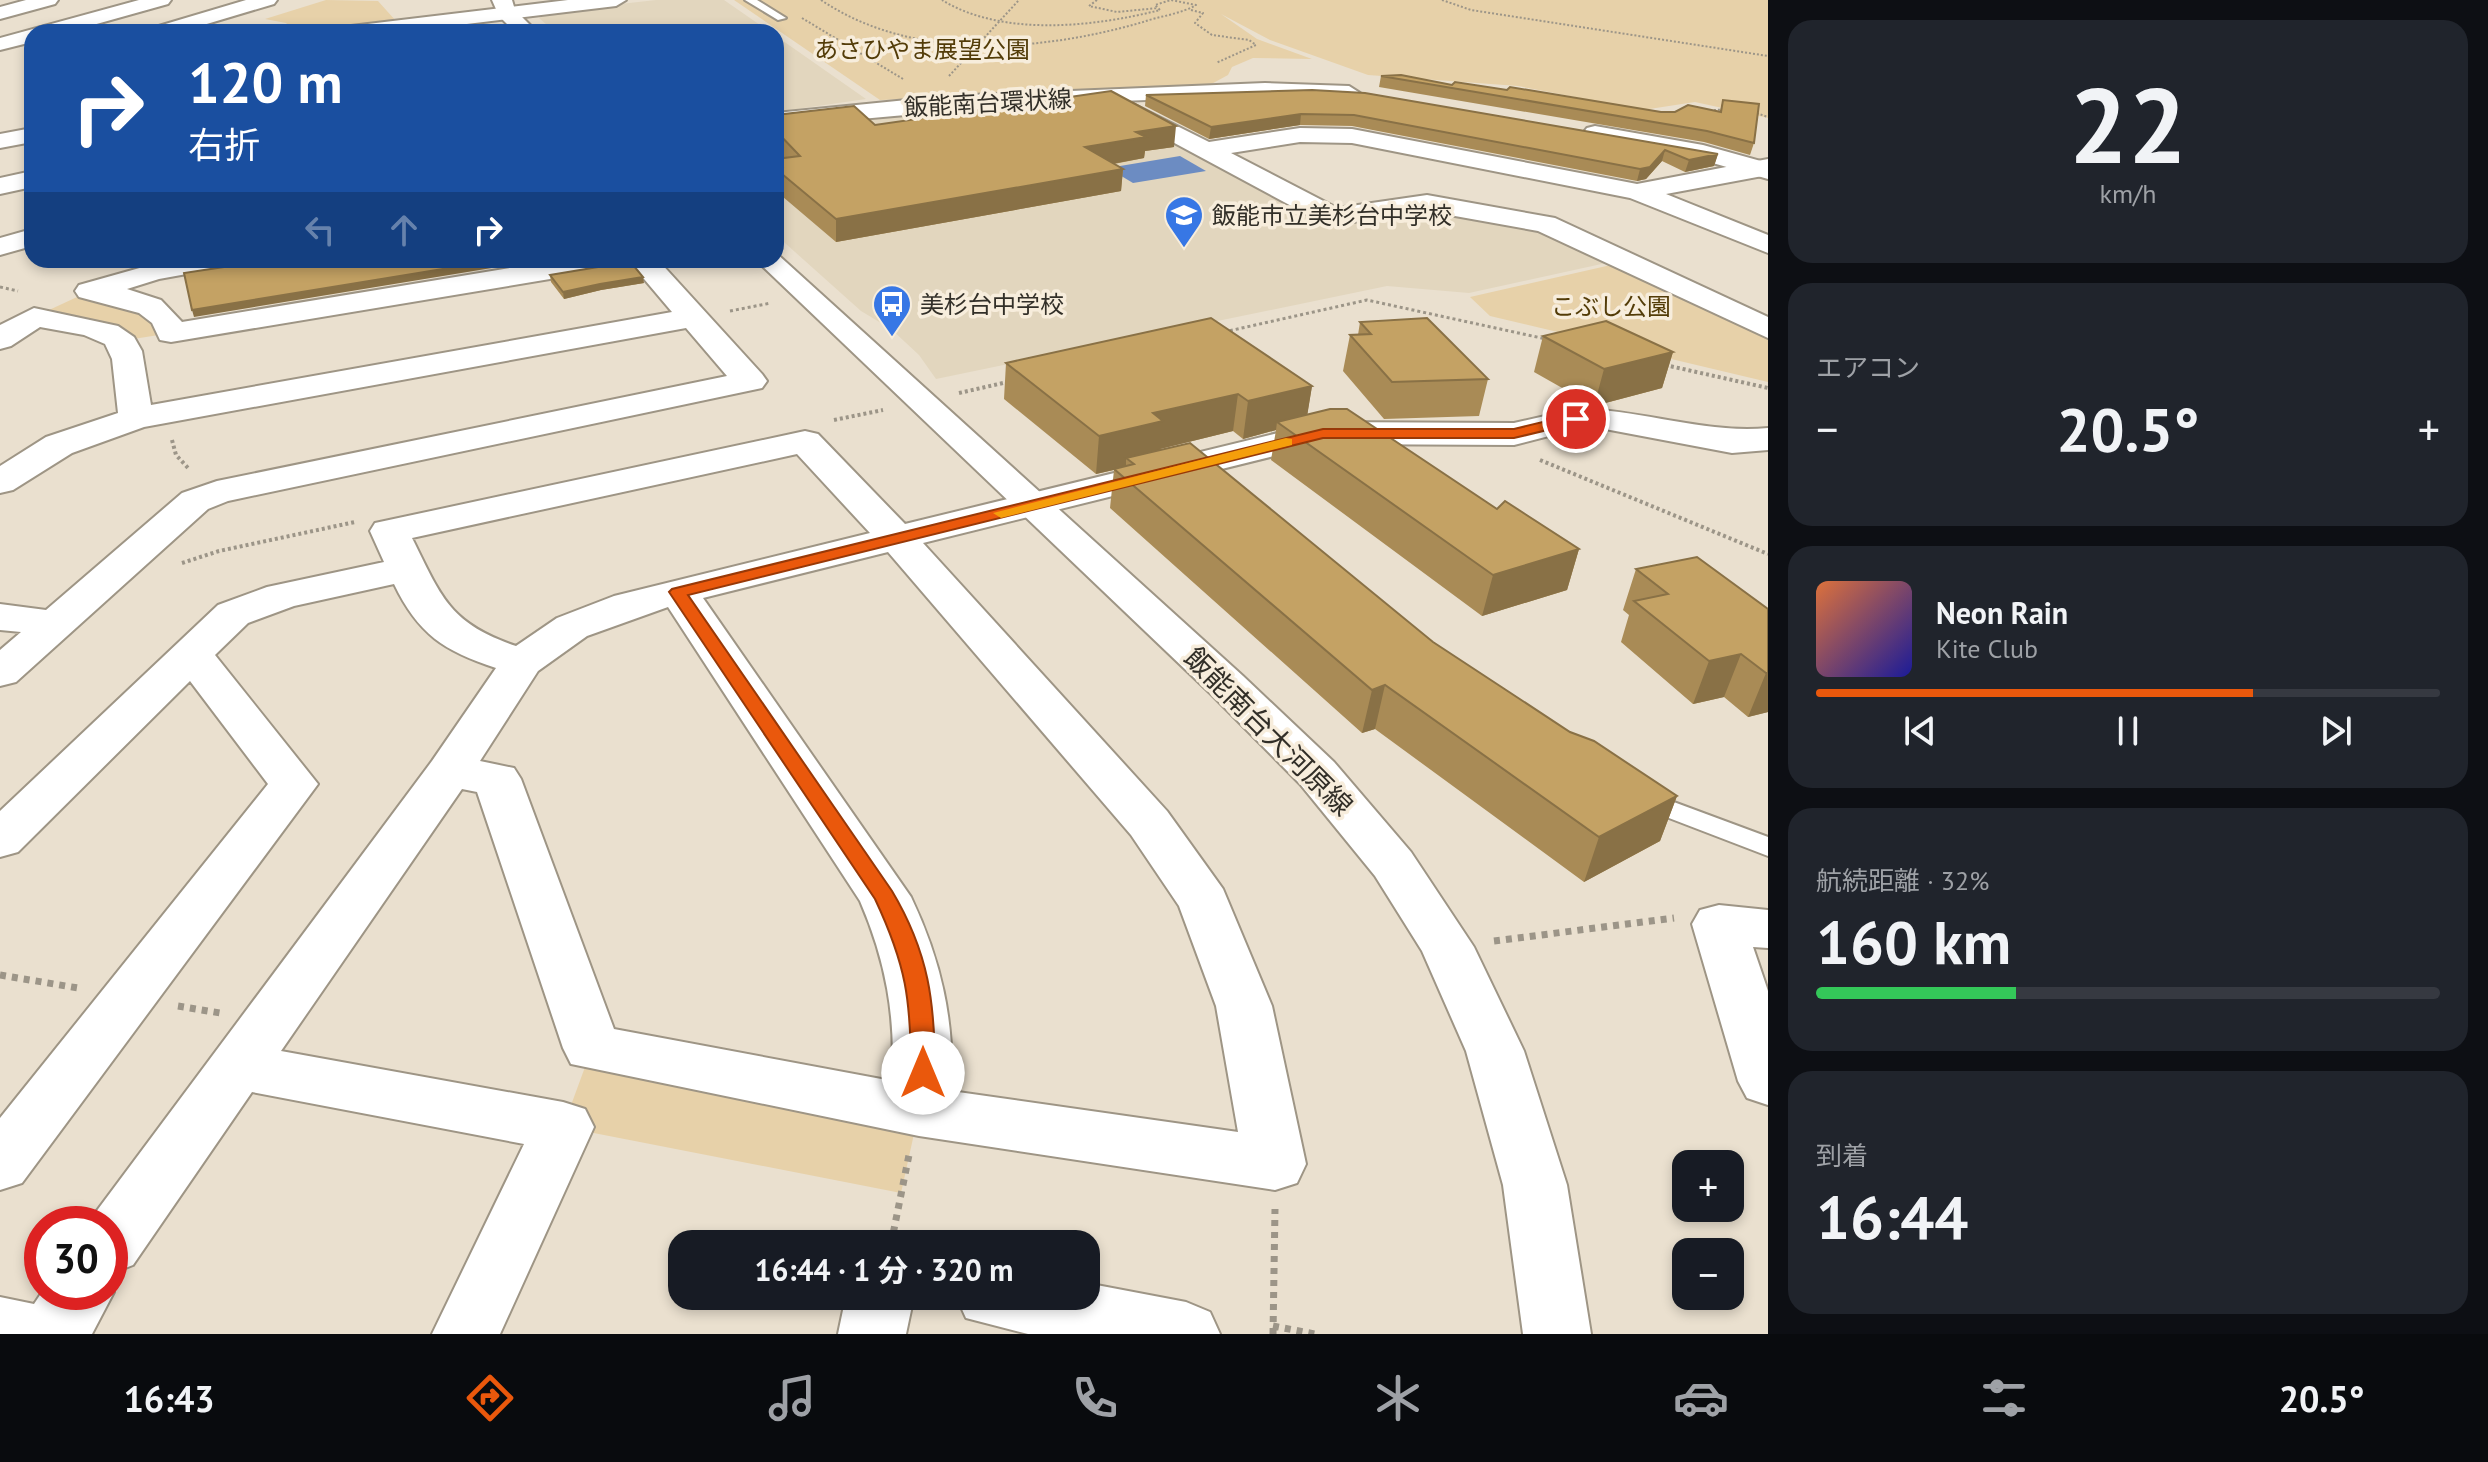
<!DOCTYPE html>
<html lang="ja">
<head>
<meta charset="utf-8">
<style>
  :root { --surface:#171b24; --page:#20242c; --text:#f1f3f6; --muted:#9ea1a6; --line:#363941; --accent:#ea580c }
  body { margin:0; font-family:"PT Sans","Noto Sans JP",sans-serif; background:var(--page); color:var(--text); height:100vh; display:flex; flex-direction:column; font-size:30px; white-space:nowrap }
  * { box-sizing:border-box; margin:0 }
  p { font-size:26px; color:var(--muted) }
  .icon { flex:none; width:44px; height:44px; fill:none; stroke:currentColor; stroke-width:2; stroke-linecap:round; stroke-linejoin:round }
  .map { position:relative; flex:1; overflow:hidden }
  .panel { display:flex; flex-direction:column; gap:20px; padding:20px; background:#0d0f14; width:720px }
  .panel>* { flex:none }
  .hud { position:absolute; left:24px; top:24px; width:760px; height:244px; border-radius:24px; box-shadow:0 4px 12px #0003; background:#1a4fa0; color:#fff; overflow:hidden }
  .tools { position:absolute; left:1672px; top:1150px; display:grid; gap:16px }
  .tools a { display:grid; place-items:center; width:72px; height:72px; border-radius:16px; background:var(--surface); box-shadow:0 4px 12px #0003; font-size:40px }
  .speed { position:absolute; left:24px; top:1206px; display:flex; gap:16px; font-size:40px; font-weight:700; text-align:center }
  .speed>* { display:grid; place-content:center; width:104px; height:104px; border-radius:50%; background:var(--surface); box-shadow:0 4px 12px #0003; line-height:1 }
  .speed .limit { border:12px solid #d22; background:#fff; color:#111 }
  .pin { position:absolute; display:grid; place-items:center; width:68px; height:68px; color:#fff; margin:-34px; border:4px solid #fff; border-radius:50%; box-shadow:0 2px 8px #0007 }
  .me { position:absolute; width:88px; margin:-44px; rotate:0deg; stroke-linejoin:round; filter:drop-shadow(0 0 6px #0008) }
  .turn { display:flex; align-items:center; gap:28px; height:168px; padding:0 32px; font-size:36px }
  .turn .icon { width:104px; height:104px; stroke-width:2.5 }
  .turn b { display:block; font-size:56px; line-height:68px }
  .lanes { display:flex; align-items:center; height:76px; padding:0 32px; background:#0003; justify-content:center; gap:40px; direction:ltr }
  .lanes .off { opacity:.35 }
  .big { font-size:60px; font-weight:700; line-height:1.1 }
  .panel .tile { flex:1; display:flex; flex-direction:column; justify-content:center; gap:12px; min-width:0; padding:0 28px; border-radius:24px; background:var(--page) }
  .panel .dial { align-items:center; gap:0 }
  .dial b { font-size:104px; line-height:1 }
  .song { display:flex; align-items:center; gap:24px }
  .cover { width:96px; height:96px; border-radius:12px; background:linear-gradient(135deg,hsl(20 70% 55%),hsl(240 70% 35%)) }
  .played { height:8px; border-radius:4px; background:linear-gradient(90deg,var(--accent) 70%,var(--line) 70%) }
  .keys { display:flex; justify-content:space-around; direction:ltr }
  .heat { display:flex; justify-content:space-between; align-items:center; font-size:44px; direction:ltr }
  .charge { height:12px; border-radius:6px; background:linear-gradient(90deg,#34c759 32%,var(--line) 0) }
  .trip { position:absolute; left:668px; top:1230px; width:432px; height:80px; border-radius:24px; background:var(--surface); box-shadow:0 4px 12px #0003; font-weight:700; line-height:80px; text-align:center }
  .menu { display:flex; height:128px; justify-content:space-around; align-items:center; background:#090b0e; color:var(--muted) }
  .menu .icon { width:56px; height:56px }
  .menu .active { color:var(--accent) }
  .menu b { font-size:36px; color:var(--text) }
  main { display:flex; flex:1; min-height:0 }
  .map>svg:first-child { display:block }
</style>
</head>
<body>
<main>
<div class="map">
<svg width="1768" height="1334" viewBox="0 0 1768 1334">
  <rect width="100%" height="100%" fill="#eae0cf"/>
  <path fill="#e2d6be" d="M656 0H724L770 32H555L539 18 549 12Z
    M776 36 866 99 776 112Z
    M1103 102 1327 228 1422 211 1457 213 1529 227 1606 263 1469 293 1387 286 936 379 919 355 891 329 861 311 776 235V128L907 110Z"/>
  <path fill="#e7d1a9" d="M326 0 378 1 396 21C361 25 330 32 295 32L286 23 265 19Z
    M734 0H1768V118L1695 102 1643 110 1518 86 1368 75 1270 40 1221 14 1257 39 1312 59 1253 58 1232 67 1228 75 1204 88 880 100Z
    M1611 265 1768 338V382L1490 316 1470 297Z
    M90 291 128 299 171 333 121 341 34 317Z
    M592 1048 919 1111 901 1193 563 1127Z"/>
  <path fill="#6c8cc2" d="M1180 156 1206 171 1133 183 1108 168Z"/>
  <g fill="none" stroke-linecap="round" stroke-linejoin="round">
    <defs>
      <path id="lane" d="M745 0H757L786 18 778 20Z
        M1644 791 1768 837V856L1635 805 1632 799 1635 793Z"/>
      <path id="street" d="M139 0H171L168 4 68 32H32V42L0 50V38Z
        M246 0H277L274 4 180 32H149L152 28Z
        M568 0H626L616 6 401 32H341L351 26Z
        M1123 99 1209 142 1300 128 1352 129 1637 184 1768 159V175L1666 194 1768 235V253L1630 198 1352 143 1300 142 1231 153 1337 208 1427 195 1555 218 1768 317V338L1538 231 1427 211 1333 225 1323 223 1115 111 1112 106Z
        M32 128V142L0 148V134Z
        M32 171V187L0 194V178Z
        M168 260H235L231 266 159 279 127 289 161 300 182 322 558 260H624L620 266 610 269 171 342 160 340 152 323 139 313 79 297 75 291 79 285Z
        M628 260H658L762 374 767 381 762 388 228 501 208 509 16 682 0 686V650L21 632 0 630V604L46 610 182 493 217 481 727 376 686 328 144 427 72 453 13 490 0 493V466L46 437 118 413 112 359 105 344 84 335 40 327 11 346 0 349V325L34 308 118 326 134 337 142 351 151 405 672 312Z
        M1576 409C1641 409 1703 434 1768 428V450L1732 453 1605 429H1576L1514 445 1323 444 923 543 1167 811 1223 889 1272 1006 1306 1164 1297 1183 1275 1190 919 1136 571 1064 563 1048 477 792 462 789 281 1051 563 1102 585 1109 594 1127 500 1334H432L524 1144 252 1092 133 1265 110 1274V1224H87L432 761 496 668C444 651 418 634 394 584L294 606 248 623 215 655 318 784 22 1183 0 1190V1118L268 784 190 681 18 852 0 857V811L218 605 267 587 384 562 370 531 375 523 805 431 818 434 905 524 1323 422 1514 423ZM797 454 870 533 614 596 557 618 516 646C449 623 442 598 412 538ZM888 552 1131 835 1179 906 1216 1006 1238 1132 951 1091C955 1021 941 960 911 897L703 598ZM668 607 860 901C886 961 896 1017 892 1081L614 1029 521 779 514 768 480 761 538 671 587 636Z
        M1719 905 1768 910V948L1753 947 1768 991V1105L1747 1098 1738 1081 1692 924 1700 910Z
        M1086 1283 1186 1302 1210 1312 1220 1334H1028L966 1318 956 1296H1086Z
        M110 1284 114 1292 92 1334H0V1297L34 1304 42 1292H110Z
        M846 1296H914L906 1334H838Z"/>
      <path id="secondary" d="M26 0H58L55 4 0 19V7Z
        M492 0H512L515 10 537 32H515L499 16Z
        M1265 83 1349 86 1360 93 1349 100C1158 93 966 108 776 127V113L947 96Z
        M1595 126 1703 145 1768 163V179L1699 159 1587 138 1583 133 1587 128Z
        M32 229V246L0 255V238Z
        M776 253 1243 676 1334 762 1411 852 1474 947 1524 1051 1567 1185 1591 1334H1523L1503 1185 1466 1051 1422 951 1375 876 1300 784 1211 694 756 260H776Z"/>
    </defs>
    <use href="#lane" stroke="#9e9585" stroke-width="4"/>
    <use href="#street" stroke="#9e9585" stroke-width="4"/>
    <use href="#secondary" stroke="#9e9585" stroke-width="4"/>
    <path stroke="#9c9588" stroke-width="2" stroke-dasharray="2 2" stroke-linecap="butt" d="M821 0C913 62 1040 52 1143 22 1160 16 1181 14 1196 5L1171 0 1155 5 1160 10C1094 27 1002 37 942 0
      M1097 0 1089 6 1117 12 1158 8
      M1442 0 1471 10 1768 56
      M1191 10 1203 13 1195 23 1212 35 1249 40 1256 45 1216 63
      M802 18 903 79
      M949 76 1019 0
      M1706 111 1727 109
      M1753 112 1768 117"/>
    <path stroke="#9c9588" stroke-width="3" stroke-dasharray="3 3" stroke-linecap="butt" d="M0 287 18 291
      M730 311 771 303
      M1224 332 1367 300 1546 339"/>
    <path stroke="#9c9588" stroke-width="4" stroke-dasharray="3 3" stroke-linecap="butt" d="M1665 365 1768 388
      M959 393 1012 381
      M834 420 883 410
      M172 440 176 455 189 469
      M1540 460 1768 554
      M182 563 219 551 355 522"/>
    <path stroke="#9c9588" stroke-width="7" stroke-dasharray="6 6" stroke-linecap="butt" d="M1494 941 1674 918
      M0 975 78 988
      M178 1006 220 1013
      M891 1244 909 1155
      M1273 1326 1315 1334
      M1273 1334 1275 1209"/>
    <use href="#lane" fill="#fff" fill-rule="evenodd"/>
    <use href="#street" fill="#fff" fill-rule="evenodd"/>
    <use href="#secondary" fill="#fff" fill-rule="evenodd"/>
  </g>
  <path fill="#a98b56" d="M1381 76 1661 112 1720 111 1723 100 1754 143 1750 155 1704 142 1379 87Z
    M1312 90 1718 154 1714 166 1685 172 1662 161 1646 179 1637 181 1352 126 1300 125 1209 139 1145 106 1146 95Z
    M776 115 875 125 1174 147 1145 151 1144 158 1114 164 1123 169 1121 191 836 242 776 191V159L782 158 776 152Z
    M610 265 644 283 601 290 564 299 551 282 550 275Z
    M1360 322 1488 379 1479 416 1384 419 1343 371 1350 335H1358Z
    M1543 336 1673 352 1662 388 1594 406 1534 372Z
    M1006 363 1312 386 1307 415 1579 549 1567 590 1482 616 1271 460 1276 430 1243 439 1233 431 1160 449 1159 450 1433 642 1570 732 1677 796 1660 841 1584 882 1375 729 1362 733 1110 508 1114 470 1096 474 1004 399Z
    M1636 569 1768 609V712L1748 717 1724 697 1693 704 1621 642 1629 615 1623 610Z"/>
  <path fill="#897146" d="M1301 114 1300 125 1209 139 1211 127Z
    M1176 126 1174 147 1145 151 1144 158 1084 169 1085 147 1136 132Z
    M1665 150 1662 161 1646 179 1637 181 1640 169Z
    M1718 154 1714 166 1685 172 1689 160Z
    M1123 169 1121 191 836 242V219Z
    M498 260H540L194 317 192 310Z
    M643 277 644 283 601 290 564 299 563 292 600 284Z
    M1673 352 1662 388 1594 406 1604 369Z
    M1312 386 1306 423 1277 422 1276 430 1243 439 1248 401Z
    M1238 394 1233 431 1160 449 1158 459 1126 458V467L1096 474 1099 436 1153 413Z
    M1579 549 1567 590 1482 616 1493 575Z
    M1741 654 1724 697 1693 704 1709 661Z
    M1766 673H1768V712L1748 717Z
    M1385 685 1375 729 1362 733 1372 690Z
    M1677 796 1660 841 1584 882 1599 837Z"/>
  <path fill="#c4a264" stroke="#897146" stroke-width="2" d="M1401 75 1452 85 1455 82 1507 90 1510 87 1661 112H1675L1688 105 1721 112 1723 100 1759 104 1754 143 1707 131 1381 76Z
    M1312 90 1365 93 1718 154 1689 160 1665 150 1650 167 1640 169 1354 115 1301 114 1211 127 1146 95Z
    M1111 91 1176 126 1136 132 1146 137 1085 147 1123 169 836 219 776 169V168L782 167 776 162V159L800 156 776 131V115L854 106 875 125Z
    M270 260H498L192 310 184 273Z
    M619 260H629L643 277 600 284 563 292 550 275 610 265Z
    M1211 318 1312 386 1248 401 1238 394 1153 413 1163 421 1099 436 1006 363Z
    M1427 318 1488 379 1392 382 1350 335 1371 334 1360 322Z
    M1606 321 1673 352 1604 369 1543 336Z
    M1330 409H1347L1497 509 1505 501 1579 549 1493 575 1277 422Z
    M1190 443 1433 642 1570 732 1594 741 1677 796 1599 837 1385 685 1372 690 1114 469 1134 464 1126 458Z
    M1697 557 1768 609V673H1766L1741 654 1709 661 1634 601 1668 594 1636 569Z"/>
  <path fill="#ea580c" stroke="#983908" stroke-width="2" d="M1576 414 1581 416V422L1514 438H1323L688 595 892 891C929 953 935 1003 935 1073L931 1079 923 1082 914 1079 911 1073C911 999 906 965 875 899L669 592 672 589 1323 429H1514Z"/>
  <path fill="#f59e0b" d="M1286 438 1292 439V445L1001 518 993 513Z"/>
  <defs>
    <symbol id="school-pin" viewBox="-11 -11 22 30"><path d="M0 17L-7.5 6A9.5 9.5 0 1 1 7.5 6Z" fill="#3777e5" stroke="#f7eddc"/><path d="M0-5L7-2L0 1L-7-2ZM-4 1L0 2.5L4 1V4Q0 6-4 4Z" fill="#fff"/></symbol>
    <symbol id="bus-pin" viewBox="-11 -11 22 30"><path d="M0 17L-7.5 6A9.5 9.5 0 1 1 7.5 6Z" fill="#3777e5" stroke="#f7eddc"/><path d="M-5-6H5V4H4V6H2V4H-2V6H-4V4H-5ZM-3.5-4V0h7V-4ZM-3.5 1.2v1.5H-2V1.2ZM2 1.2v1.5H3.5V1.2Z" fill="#fff"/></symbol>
  </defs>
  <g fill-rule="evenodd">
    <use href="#school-pin" x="1162" y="193" width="44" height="60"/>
    <use href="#bus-pin" x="870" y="282" width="44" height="60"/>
  </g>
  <g text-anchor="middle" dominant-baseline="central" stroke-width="7" stroke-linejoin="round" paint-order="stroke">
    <g font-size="24" fill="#533c08" stroke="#f7eddc">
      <text x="922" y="49">あさひやま展望公園</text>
      <text x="1611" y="306">こぶし公園</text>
    </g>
    <g font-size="24" fill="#322f28" stroke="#f7eddc">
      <text transform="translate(988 103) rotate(-3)">飯能南台環状線</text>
    </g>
    <g font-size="24" fill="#322f28" stroke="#f7eddc" text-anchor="start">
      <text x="1212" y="215">飯能市立美杉台中学校</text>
      <text x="920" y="304">美杉台中学校</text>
    </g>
    <g font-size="28" fill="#322f28" stroke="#f7eddc">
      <text transform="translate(1269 731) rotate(45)">飯能南台大河原線</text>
    </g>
  </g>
</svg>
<div class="tools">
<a>+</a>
<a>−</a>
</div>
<div class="speed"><div class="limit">30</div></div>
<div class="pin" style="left:1576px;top:419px;background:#d93025"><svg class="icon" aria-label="arrive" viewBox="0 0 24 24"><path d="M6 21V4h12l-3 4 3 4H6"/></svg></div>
<svg class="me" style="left:923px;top:1073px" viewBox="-20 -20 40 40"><circle r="19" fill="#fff"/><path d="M0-13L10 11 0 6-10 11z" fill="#ea580c"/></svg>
<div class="trip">16:44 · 1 分 · 320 m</div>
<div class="hud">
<div class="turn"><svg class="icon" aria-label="right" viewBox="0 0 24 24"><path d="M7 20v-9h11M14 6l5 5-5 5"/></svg><div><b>120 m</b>右折</div></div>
<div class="lanes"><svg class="icon off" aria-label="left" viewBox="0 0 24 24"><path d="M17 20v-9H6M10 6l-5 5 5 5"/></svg><svg class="icon off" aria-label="ahead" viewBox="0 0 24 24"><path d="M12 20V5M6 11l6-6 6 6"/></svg><svg class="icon" aria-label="right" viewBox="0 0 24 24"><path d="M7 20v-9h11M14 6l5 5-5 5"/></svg></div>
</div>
</div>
<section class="panel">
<div class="tile dial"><b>22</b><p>km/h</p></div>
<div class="tile"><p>エアコン</p>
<div class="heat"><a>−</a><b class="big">20.5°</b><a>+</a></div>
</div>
<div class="tile">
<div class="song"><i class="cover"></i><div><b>Neon Rain</b><p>Kite Club</p></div></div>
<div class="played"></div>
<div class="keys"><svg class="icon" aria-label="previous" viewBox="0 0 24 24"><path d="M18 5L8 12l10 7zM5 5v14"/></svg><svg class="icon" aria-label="pause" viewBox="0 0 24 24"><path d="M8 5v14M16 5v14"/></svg><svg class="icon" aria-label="next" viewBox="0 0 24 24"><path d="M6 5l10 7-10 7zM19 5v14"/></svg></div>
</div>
<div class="tile"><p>航続距離 · 32%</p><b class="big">160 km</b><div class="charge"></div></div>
<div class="tile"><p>到着</p><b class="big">16:44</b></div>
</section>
</main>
<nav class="menu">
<b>16:43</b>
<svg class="icon active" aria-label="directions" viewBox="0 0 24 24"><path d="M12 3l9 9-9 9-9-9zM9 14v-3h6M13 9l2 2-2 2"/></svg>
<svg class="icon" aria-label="music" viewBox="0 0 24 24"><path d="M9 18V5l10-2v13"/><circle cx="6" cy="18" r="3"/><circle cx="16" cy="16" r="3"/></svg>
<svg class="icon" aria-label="phone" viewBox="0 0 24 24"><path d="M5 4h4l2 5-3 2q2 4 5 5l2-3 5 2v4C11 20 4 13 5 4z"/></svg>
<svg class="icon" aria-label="climate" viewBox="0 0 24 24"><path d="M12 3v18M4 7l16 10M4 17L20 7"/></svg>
<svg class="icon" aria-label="car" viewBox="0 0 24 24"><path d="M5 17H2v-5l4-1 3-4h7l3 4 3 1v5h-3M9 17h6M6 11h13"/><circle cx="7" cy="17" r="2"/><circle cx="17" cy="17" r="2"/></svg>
<svg class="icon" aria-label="filters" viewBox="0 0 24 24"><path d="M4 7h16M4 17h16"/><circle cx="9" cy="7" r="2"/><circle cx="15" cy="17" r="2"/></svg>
<b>20.5°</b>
</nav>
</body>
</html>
